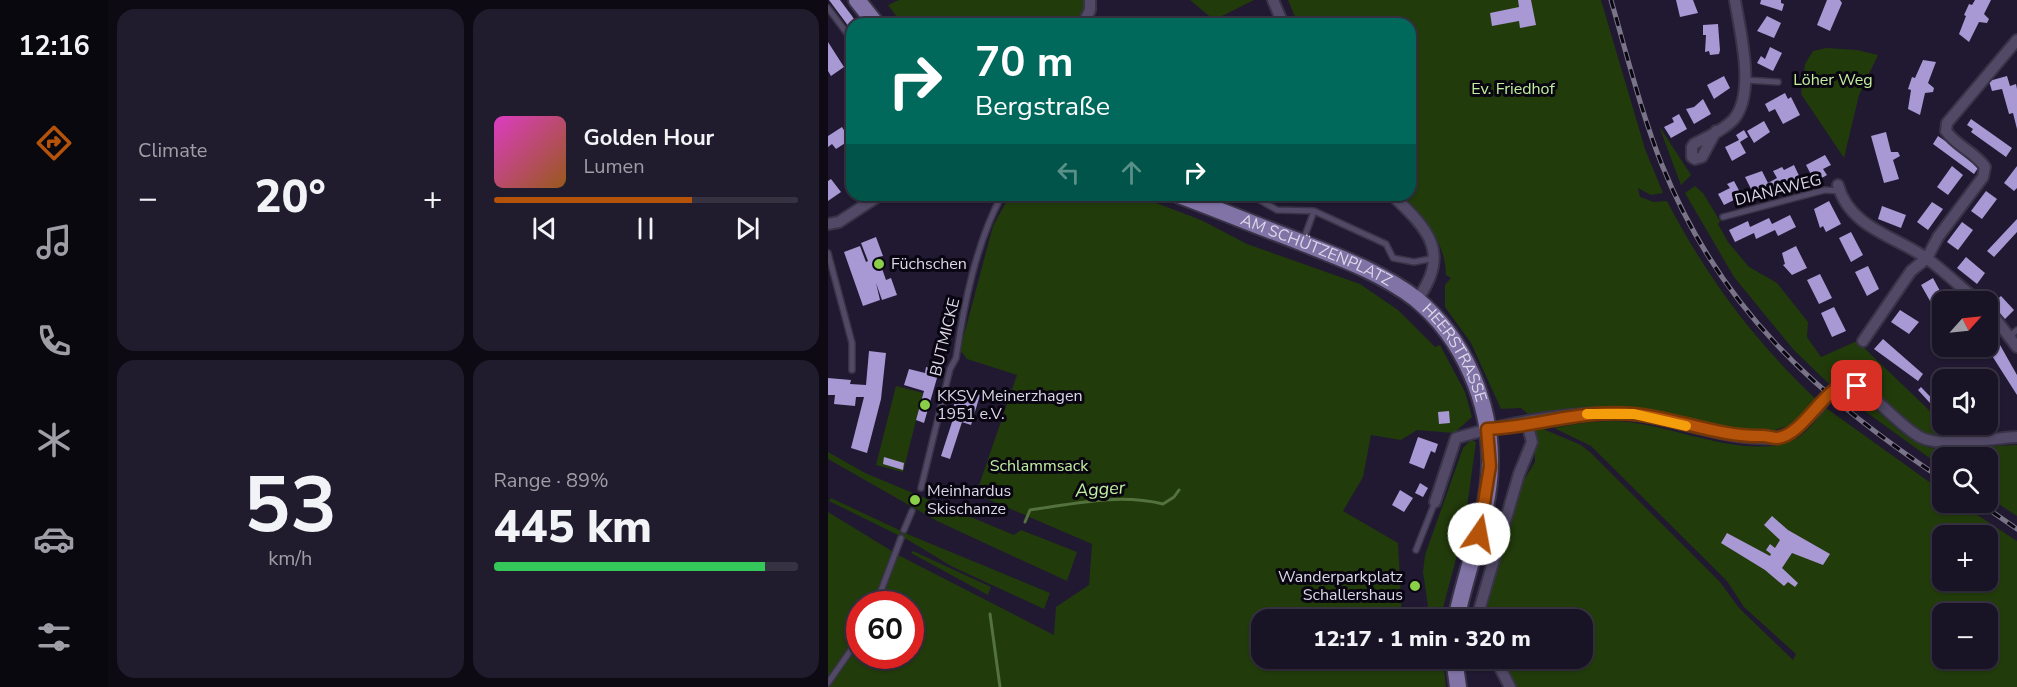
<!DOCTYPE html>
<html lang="en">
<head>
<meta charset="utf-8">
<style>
  :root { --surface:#181325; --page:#211c2d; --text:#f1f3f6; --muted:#9f9ea7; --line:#363242; --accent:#b45309 }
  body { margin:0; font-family:"Nunito Sans",sans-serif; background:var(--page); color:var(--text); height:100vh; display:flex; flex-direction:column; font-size:22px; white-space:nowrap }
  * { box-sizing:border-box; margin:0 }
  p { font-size:20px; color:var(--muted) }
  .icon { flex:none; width:33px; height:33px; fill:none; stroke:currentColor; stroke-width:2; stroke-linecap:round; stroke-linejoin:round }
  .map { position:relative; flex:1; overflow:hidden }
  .side { display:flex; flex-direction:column; gap:9px; padding:9px; background:#0d0a14; width:720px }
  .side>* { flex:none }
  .hud { position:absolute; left:18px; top:18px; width:570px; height:183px; border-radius:18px; box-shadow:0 2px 4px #0004,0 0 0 2px var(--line); background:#00695c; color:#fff; overflow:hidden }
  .needle { width:39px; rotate:63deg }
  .fabs { position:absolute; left:1104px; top:291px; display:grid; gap:12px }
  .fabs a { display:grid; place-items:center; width:66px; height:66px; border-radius:12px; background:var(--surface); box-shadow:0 2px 4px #0004,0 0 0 2px var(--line); font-size:30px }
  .speed { position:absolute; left:18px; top:591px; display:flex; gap:12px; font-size:30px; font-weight:700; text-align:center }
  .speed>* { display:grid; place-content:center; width:78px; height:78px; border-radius:50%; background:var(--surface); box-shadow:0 2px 4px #0004,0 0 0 2px var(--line); line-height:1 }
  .speed .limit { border:9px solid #d22; background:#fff; color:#111 }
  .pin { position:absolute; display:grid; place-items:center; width:51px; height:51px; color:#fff; margin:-26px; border-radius:12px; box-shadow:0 3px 9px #0006 }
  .me { position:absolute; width:66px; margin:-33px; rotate:12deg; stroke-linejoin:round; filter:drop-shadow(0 0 4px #0008) }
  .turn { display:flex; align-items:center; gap:21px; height:126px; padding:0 30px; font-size:27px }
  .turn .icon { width:78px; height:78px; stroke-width:2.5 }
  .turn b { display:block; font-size:42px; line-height:51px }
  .lanes { display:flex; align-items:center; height:57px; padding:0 30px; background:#0003; justify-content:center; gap:30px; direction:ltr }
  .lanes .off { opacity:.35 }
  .big { font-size:45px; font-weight:800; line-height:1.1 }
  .side .tile { flex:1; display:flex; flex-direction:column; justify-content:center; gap:9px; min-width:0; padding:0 21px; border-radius:18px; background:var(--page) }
  .side .dial { align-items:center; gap:0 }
  .dial b { font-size:78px; line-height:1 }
  .song { display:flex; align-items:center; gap:18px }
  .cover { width:72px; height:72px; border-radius:9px; background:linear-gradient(135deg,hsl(310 70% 55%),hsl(30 70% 35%)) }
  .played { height:6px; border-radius:3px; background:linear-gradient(90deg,var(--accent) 65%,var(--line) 65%) }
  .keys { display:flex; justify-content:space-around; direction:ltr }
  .heat { display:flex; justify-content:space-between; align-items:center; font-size:33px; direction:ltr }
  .charge { height:9px; border-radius:4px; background:linear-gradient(90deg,#34c759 89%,var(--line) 0) }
  .side .tiles { flex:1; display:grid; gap:9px; grid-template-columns:repeat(2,1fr) }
  .trip { position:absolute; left:423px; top:609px; width:342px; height:60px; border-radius:18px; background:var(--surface); box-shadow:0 2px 4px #0004,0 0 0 2px var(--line); font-weight:800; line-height:60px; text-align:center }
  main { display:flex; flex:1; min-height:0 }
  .tabs { display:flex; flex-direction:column; width:108px; justify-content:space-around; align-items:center; background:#0a080f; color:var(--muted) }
  .tabs .icon { width:42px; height:42px }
  .tabs .selected { color:var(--accent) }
  .tabs b { font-size:27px; color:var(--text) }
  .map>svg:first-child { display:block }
</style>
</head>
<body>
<main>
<nav class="tabs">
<b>12:16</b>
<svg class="icon selected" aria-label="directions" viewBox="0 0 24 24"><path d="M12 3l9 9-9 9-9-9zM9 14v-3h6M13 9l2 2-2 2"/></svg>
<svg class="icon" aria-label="music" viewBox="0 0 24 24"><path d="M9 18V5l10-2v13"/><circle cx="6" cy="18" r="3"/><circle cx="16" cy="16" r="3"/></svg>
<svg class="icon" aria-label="phone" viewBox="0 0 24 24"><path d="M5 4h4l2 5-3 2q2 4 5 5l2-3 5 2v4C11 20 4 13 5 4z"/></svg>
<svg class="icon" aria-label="climate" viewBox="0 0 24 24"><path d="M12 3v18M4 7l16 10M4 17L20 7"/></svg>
<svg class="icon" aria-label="car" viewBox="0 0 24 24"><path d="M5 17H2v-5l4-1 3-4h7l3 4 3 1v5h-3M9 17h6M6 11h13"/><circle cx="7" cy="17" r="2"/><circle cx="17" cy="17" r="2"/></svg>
<svg class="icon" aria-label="filters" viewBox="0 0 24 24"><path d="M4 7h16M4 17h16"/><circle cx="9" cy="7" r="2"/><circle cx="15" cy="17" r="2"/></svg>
</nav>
<section class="side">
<div class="tiles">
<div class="tile"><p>Climate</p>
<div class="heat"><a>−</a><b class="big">20°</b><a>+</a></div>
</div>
<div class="tile">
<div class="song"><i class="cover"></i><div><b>Golden Hour</b><p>Lumen</p></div></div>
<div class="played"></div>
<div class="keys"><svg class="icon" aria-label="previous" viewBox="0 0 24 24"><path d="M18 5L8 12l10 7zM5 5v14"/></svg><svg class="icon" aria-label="pause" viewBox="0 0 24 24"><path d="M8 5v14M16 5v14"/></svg><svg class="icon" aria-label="next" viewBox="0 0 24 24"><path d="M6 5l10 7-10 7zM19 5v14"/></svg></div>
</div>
<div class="tile dial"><b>53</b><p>km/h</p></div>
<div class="tile"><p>Range · 89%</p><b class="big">445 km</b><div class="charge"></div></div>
</div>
</section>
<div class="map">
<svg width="1189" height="687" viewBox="0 0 1189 687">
  <rect width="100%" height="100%" fill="#201931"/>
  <path fill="#223b0b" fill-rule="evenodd" d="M71 0H257V13L247 24H74L60 5Z
    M362 0H426L386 20Z
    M460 0H773L817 149 835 193 823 195 810 188 812 197 826 202 839 201C879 278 927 342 990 401L966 424 938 433 894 429 827 413 715 416 712 412 700 414 693 408 673 409 643 343 617 307V285L623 278 618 275C617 241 597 219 574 195H582V24H470Z
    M998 48 1029 50 1050 55 1031 95 1016 158 973 94 977 64 985 51Z
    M831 126 863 175 853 185Z
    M867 186 875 193 892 221 890 224 900 242 921 267 949 283 980 322 979 337 993 357 1029 341 1129 437C1072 440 1065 401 1021 379L1003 386 965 349 906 277 857 193Z
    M182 195H307L373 220 419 244 532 284 570 310 607 347 612 345 637 392 644 417 626 433 589 430 573 440 543 435 535 477 515 511 570 543 574 619 434 620V658L615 659 618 687H0L31 639 32 656H82V604H32L31 634 0 680V512L72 556 226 635 228 607 261 585 264 544 148 494 189 375 139 359 132 350 165 226Z
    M68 386 95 393 75 472 48 465Z
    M1016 392C1052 400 1068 443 1109 449L1189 445V516L1160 497V458H1114V467L1012 393Z
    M998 408 1114 491V502L1131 503 1189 541V687H682L667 659 754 658V620L651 619 683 501 707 462 706 432 708 426 753 445 763 453 892 582 911 608 965 660 968 654 916 607 899 581 763 446 726 428C750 424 774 419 799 422 847 426 925 463 969 438 981 431 989 418 998 408ZM1114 536H1160V580H1114ZM1114 614H1160V658H1114Z
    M643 440 648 442 636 529 612 619H592L600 606 595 572 597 555 635 448Z
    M0 452 37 473 186 535 193 530 249 552 239 581 109 521 0 459Z
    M3 498 84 536 222 593 216 609 123 566 82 541 1 501Z
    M85 551 163 587 160 595 83 553Z"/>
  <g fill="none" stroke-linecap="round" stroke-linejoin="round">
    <path stroke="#54723d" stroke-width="3" d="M197 522 202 510C246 504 290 493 335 504L346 497 351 490
      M162 614 172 687"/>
  </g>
  <path fill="#a898d3" d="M1 0H12L24 16 29 24H24V31Z
    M690 0H703L708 25 692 28 691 21 664 26 662 13 691 7Z
    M848 0H865L870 13 852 17Z
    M933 0H953V3L956 4 954 11 932 4Z
    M999 0H1012L1014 3 1002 31 989 25Z
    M1147 0H1163L1156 14 1161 19 1159 23 1151 22 1141 42 1131 34 1138 16 1136 15 1141 4 1144 5Z
    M939 16 953 23 946 38 929 31Z
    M890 24 892 50 891 54 882 55 881 51 877 52 878 35H875V25Z
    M0 42 16 67 3 76 0 71Z
    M942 47 954 53 945 71 929 63 933 56 937 59Z
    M1095 60 1108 62 1100 83 1106 88 1105 92 1097 93 1092 115 1080 109 1083 90 1080 89 1084 77 1087 78Z
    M896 76 902 88 886 99 879 85Z
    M1179 76 1182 86 1188 84 1189 89V129L1185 113 1181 114 1174 89 1164 91 1161 81Z
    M957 93 960 99 963 97 972 115 955 124 947 109 941 112 937 104Z
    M875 99 883 114 866 124 858 109 866 107Z
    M851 114 859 129 843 138 836 127 846 122 844 118Z
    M1143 119 1184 148 1178 157 1143 132 1145 129 1139 125Z
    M936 121 942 132 926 143 919 131Z
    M14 127 22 140 8 149 4 144 0 147V136Z
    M916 130 920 137 912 142 918 153 904 161 897 147 911 140 908 135Z
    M1058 132 1063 152H1070L1072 156 1065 160 1071 179 1056 183 1043 136Z
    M1110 136 1152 165 1146 174 1105 144Z
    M997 155 1003 165 995 169 999 175 987 182 978 165Z
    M966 165 973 180 936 195 933 189 925 193 917 177 934 171 940 183 949 178 945 171 954 167 956 170Z
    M1124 166 1135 175 1120 195 1109 187Z
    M1189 166V188L1186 191 1176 183Z
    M3 179 13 192 0 201V181Z
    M906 181 914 196 896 205 890 194 902 188 899 184Z
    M1158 191 1169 199 1154 219 1143 211Z
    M1001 201 1013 224 998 232 995 226 992 228 986 209Z
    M1104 202 1115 209 1100 230 1089 222Z
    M1054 206 1078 215 1073 228 1050 219Z
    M962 215 968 227 950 236 947 230 928 239 926 233 907 242 901 230 920 221 922 227 941 218 944 224Z
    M1189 219V232L1166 257 1159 251Z
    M1134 222 1145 230 1130 250 1119 242Z
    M1023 232 1035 255 1023 262 1011 238Z
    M48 237 55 256 50 257 58 280 63 278 69 295 54 300 48 283 52 300 35 306 16 252 32 246 38 262 40 261 33 243Z
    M968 246 979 268 964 275 955 265 957 264 954 253Z
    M1138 257 1157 273 1149 284 1129 268Z
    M1040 266 1051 289 1039 296 1027 272Z
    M992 274 1004 298 991 304 979 280Z
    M1105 278 1118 302H1114V312L1110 315 1093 285Z
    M1173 296 1186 310 1177 319 1164 304Z
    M1006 307 1018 331 1004 337 993 313Z
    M1072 310 1091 322 1081 334 1063 322Z
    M1055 339 1095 374 1090 381 1046 349Z
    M1172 345 1189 375V395L1161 351Z
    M41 351 58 353 53 399 39 453 23 448 36 397H28L27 406 6 404 7 395H0V378L23 380 22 384 38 385Z
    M98 367 111 371 96 423 88 420 96 391 76 385 81 369 97 373Z
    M1093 387 1114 409V416L1090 390Z
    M132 389 152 395 143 425 134 422 122 459 113 456 125 419 121 418Z
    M621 411 622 423 611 424 610 412Z
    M590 437 610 444 607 453 603 451 596 469 581 463Z
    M56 457 76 463 75 470 55 464Z
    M592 483 600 488 595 497 587 493Z
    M572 490 585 498 576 512 564 505Z
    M944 516 960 530 1002 554 995 565 964 553 954 568 970 583 967 587 960 582 956 586 937 570 893 543 899 533 942 556 943 554 938 550 942 544 947 548 952 540 936 525Z"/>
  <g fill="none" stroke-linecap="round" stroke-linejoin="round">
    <defs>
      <path id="service" d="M0 8 24 40
        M917 80 950 82
        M423 195 449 210 486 211 558 244 565 258 586 262 607 258
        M895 217 997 190 1012 191
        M475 241 486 211
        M0 253 24 343V370
        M1181 337 1189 330
        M93 488 122 369 128 358C136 304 148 243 174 195
        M76 530 84 511
        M588 550 607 502
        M48 604 73 538
        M0 683 32 637"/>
      <path id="minor" d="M445 0 455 24
        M255 24 262 10V0
        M888 131 874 157 867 159 864 157V147L866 144C879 137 896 130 906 119 928 92 912 32 907 0
        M1010 185C1022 229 1069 236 1101 260 1118 273 1134 288 1151 302
        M564 195C601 230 623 253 589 300
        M0 224 11 222 52 195
        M1160 309 1189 347
        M1035 341 1083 271 1099 258 1110 237 1155 177 1157 167C1147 152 1128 146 1118 131L1119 123 1189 40
        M1005 390 1015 384C1039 382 1070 427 1094 438 1114 447 1166 438 1189 437
        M607 502 628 438C675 424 737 412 786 413 841 414 894 442 948 438 963 437 979 419 989 409
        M651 620 650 614 691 474 704 442 699 423
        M667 658 682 687"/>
      <g id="primary">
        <path d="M29 0 48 24"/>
        <path id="s1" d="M351 195C391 210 430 226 470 241 510 257 553 272 588 299 636 338 663 404 662 464 661 518 638 568 628 620"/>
        <path d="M626 658 630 687"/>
      </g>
    </defs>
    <use href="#service" stroke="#383346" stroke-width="8"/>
    <use href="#minor" stroke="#383346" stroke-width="14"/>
    <use href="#primary" stroke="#383346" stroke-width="20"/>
    <use href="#service" stroke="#514965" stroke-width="5"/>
    <use href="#minor" stroke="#514965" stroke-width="10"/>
    <use href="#primary" stroke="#8273a7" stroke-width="16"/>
    <defs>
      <path id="rail" d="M783 0C799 55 813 112 834 165 893 311 988 394 1114 479
        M1150 502 1189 529"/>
    </defs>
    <use href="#rail" stroke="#7a7489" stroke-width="5"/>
    <use href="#rail" stroke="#090611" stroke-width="3" stroke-dasharray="9" stroke-linecap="butt"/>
    <defs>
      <path id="minor-bridge" d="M989 409 1005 390"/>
    </defs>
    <use href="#minor-bridge" stroke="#383346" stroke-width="14" stroke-linecap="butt"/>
    <use href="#minor-bridge" stroke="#514965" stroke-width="10"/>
  </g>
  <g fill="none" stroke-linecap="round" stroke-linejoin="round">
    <defs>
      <path id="route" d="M651 534 662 466 659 429C708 427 755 409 805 414 849 418 890 437 935 436 940 436 944 438 949 438 979 435 1001 373 1029 386"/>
    </defs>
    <use href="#route" stroke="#753606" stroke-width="15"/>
    <use href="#route" stroke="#b45309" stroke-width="10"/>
    <path stroke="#f59e0b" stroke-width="10" d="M759 414H806L858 426"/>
  </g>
  <g fill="#89cf48" stroke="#090611" stroke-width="2">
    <circle cx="51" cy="264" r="6"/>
    <circle cx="97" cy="405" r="6"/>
    <circle cx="87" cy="500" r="6"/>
    <circle cx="587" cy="586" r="6"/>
  </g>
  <g text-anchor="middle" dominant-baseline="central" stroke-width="6" stroke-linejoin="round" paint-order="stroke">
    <g font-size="16" fill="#c2f09f" stroke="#090611">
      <text x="1005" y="80">Löher Weg</text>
      <text x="685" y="89">Ev. Friedhof</text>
      <text x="211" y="466">Schlammsack</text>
    </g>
    <g font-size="16" fill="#dcd8e9" stroke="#090611">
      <text transform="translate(950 190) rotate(-14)">DIANAWEG</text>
      <text stroke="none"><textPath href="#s1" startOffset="148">AM SCHÜTZENPLATZ</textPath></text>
      <text transform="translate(117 337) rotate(-76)">BUTMICKE</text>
      <text stroke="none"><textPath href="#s1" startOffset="327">HEERSTRASSE</textPath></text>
    </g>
    <g font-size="16" fill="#dcd8e9" stroke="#090611" text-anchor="start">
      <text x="63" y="264">Füchschen</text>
      <text x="109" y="396">KKSV Meinerzhagen<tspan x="109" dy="18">1951 e.V.</tspan></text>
      <text x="99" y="491">Meinhardus<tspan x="99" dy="18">Skischanze</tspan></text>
      <text x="575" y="577" text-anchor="end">Wanderparkplatz<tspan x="575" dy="18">Schallershaus</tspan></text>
    </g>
    <g font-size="18" font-style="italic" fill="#c2f0a0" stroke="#090611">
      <text transform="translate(272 489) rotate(-4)">Agger</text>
    </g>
  </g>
</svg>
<div class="fabs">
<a><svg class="needle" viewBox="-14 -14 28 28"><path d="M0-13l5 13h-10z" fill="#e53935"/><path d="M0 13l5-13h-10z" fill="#9f9ea7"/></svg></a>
<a><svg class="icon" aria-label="sound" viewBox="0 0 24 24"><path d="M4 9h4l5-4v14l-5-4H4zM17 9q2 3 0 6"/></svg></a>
<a><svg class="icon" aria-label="search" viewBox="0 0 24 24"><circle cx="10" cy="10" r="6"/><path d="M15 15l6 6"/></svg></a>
<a>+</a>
<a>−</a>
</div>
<div class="speed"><div class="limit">60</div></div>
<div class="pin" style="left:1029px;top:386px;background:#d93025"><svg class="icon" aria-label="arrive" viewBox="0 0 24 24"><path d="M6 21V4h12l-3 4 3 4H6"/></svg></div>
<svg class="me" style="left:651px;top:534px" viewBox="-20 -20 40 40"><circle r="19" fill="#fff"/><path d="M0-13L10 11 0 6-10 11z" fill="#b45309"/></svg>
<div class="trip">12:17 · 1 min · 320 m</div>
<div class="hud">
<div class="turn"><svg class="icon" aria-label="right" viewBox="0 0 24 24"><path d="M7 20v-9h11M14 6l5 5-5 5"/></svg><div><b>70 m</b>Bergstraße</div></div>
<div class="lanes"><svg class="icon off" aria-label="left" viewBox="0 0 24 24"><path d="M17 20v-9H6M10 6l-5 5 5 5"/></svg><svg class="icon off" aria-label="ahead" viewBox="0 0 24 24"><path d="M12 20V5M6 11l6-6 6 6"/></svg><svg class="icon" aria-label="right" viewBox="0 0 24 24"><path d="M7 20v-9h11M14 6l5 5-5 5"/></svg></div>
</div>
</div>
</main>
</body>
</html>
